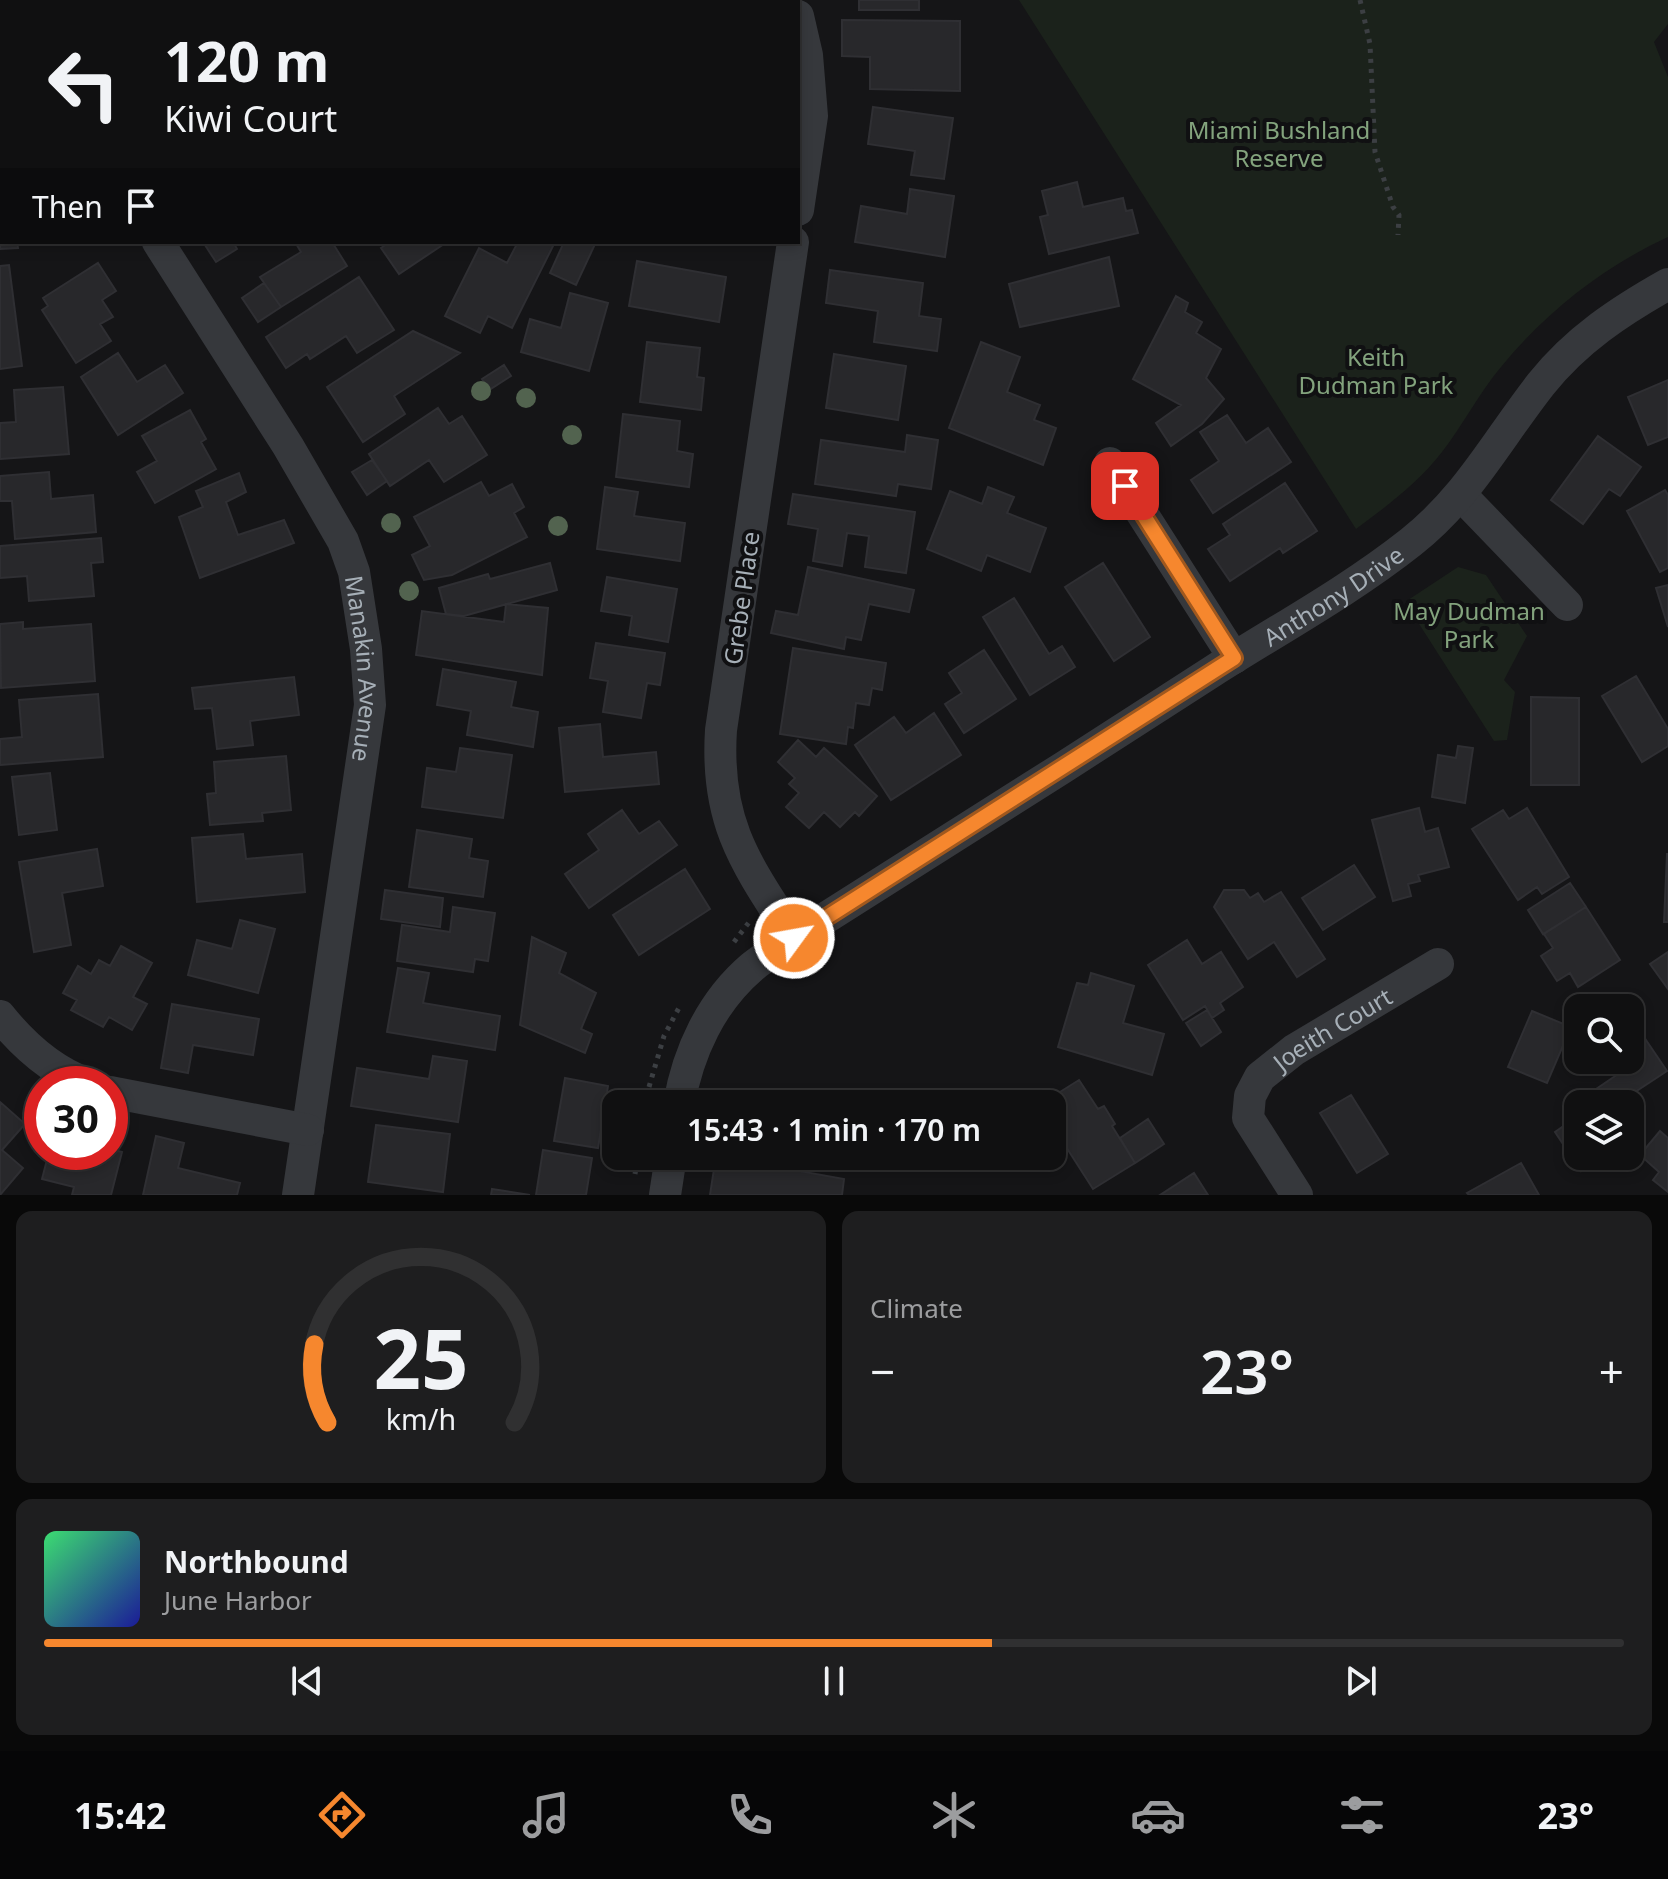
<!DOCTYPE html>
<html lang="en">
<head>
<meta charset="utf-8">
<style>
  :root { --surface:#101011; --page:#1e1e1f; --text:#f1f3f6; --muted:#9c9d9f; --line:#303031; --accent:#f6872e }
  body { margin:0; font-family:"Noto Sans",sans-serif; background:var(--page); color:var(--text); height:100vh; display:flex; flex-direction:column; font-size:30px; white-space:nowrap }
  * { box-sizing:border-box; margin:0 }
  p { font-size:26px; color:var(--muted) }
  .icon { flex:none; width:44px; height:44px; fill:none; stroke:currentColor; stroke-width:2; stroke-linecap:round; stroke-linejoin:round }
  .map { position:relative; height:1195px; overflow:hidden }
  .details { display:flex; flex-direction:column; gap:16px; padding:16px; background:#090909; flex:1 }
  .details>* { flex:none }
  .guide { position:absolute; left:0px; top:0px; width:800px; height:244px; box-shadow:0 4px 12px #0003,0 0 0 2px var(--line); background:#101011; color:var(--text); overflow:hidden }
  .buttons { position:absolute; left:1564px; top:994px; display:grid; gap:16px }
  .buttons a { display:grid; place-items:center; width:80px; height:80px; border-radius:16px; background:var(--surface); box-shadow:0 4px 12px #0003,0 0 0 2px var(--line); font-size:40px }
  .speed { position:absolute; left:24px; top:1066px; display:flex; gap:16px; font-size:40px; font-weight:700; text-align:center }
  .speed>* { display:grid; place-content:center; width:104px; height:104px; border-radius:50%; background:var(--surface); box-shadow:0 4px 12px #0003,0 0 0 2px var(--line); line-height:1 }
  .speed .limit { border:12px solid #d22; background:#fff; color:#111 }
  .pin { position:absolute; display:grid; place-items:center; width:68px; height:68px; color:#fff; margin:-34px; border-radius:16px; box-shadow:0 4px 12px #0006 }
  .me { position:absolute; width:88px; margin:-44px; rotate:58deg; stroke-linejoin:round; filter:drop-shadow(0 0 6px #0008) }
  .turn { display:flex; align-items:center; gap:28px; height:168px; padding:0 32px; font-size:36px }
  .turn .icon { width:104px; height:104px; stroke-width:2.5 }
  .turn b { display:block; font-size:56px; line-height:68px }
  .then { display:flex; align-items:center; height:76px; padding:0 32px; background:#0003; gap:16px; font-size:30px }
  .big { font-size:60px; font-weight:600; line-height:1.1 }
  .details .card { flex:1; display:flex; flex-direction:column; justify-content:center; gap:12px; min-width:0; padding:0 28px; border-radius:16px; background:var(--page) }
  .details .dial { align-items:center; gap:0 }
  .dial svg { height:208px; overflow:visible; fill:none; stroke:var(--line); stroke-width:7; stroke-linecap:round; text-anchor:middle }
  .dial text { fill:var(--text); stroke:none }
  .song { display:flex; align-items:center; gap:24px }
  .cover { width:96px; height:96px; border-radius:12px; background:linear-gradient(135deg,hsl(140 70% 55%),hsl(240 70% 35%)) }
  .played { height:8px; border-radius:4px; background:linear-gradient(90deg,var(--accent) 60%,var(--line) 60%) }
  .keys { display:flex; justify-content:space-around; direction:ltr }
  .heat { display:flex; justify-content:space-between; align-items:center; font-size:44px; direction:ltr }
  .details .tiles { flex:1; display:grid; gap:16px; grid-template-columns:1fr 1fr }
  .card:last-child { grid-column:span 2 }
  .trip { position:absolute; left:602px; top:1090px; width:464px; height:80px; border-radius:16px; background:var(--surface); box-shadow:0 4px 12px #0003,0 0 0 2px var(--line); font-weight:600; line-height:80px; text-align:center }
  .tab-bar { display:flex; height:128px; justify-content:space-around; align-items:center; background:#060607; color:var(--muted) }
  .tab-bar .icon { width:56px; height:56px }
  .tab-bar .selected { color:var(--accent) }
  .tab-bar b { font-size:36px; color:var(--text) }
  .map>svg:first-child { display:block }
</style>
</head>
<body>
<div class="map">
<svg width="1668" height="1195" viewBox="0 0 1668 1195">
  <rect width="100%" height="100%" fill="#151517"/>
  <path fill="#1b221b" d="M1019 0H1668V24L1654 42 1668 77V237C1603 267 1546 312 1501 367 1479 393 1463 425 1442 452 1418 483 1387 506 1356 529Z
    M1458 567 1486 575 1527 636 1504 680 1515 692 1507 740 1494 741 1405 602Z"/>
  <path fill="#28282b" stroke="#2f2f33" stroke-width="2" d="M0 0 41 2H2L0 51Z
    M63 0H130L62 2Z
    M279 0H348L349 2H276Z
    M533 0H576L577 2H534Z
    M643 0H709L704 2Z
    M859 0H919V10H859Z
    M842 20 960 21V91L870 89V57L842 56Z
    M873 107 953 118 944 179 911 175 915 151 868 144Z
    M0 179H2V242H17L18 248 0 249Z
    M1077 182 1083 207 1123 198 1126 211 1132 210 1138 233 1049 254 1040 217 1048 215 1042 191Z
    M910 189 954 196 945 257 855 242 861 206 907 214Z
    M203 242H233L237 249 216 262Z
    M295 242H332L347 266 281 307 260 277 301 252Z
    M390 242H447L399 274 381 248Z
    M518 242H555L512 328 488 316 480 333 445 316 479 248 507 263Z
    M564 242H596L576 285 550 273Z
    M1109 257 1119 306 1020 327 1009 284Z
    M637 261 726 277 719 322 629 306Z
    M98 263 116 291 102 300 113 317 100 324 111 341 76 363 42 310 48 306 43 298Z
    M9 265 22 366 0 369V266Z
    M830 270 923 283 919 316 941 319 937 351 874 342 878 311 826 303Z
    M359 277 394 330 357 353 346 336 310 359 307 354 286 368 266 337Z
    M264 283 281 307 258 322 242 298Z
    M570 293 608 303 589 371 521 352 530 319 561 328Z
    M1176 296 1188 303 1185 312 1202 322 1196 333 1221 349 1206 378 1224 399 1202 424 1171 446 1156 423 1181 405 1133 379Z
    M413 331 460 353 394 396 405 414 363 442 327 387Z
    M647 342 700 348 697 377 704 378 701 410 640 402Z
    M981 342 1020 357 1007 392 1040 405 1034 420 1056 428 1043 465 949 428Z
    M118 353 137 382 165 365 183 393 118 435 81 377Z
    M834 354 906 366 898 420 826 408Z
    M504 365 511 376 489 390 482 379Z
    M1668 380V437L1648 445 1628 397Z
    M63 387 69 454 0 459V423L16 422 14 390Z
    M438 408 449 424 462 416 487 455 444 482 429 460 390 486 369 454Z
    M190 410 206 439 201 442 216 469 155 503 137 472 157 461 142 436Z
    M623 414 680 421 677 451 693 454 689 487 616 477Z
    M1227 415 1246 443 1268 428 1291 462 1213 513 1191 480 1219 461 1200 432Z
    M907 435 938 440 931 489 898 484 896 496 815 484 821 440 905 452Z
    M1598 436 1641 467 1620 496 1609 489 1583 524 1551 500Z
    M372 460 387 481 367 495 352 472Z
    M49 472 51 499 93 495 96 532 15 539 12 501H0V476Z
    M239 473 246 492 226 502 238 535 284 520 294 543 200 578 179 517 203 507 196 491Z
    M481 482 489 496 512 484 524 507 514 513 527 537 452 575 424 580 412 555 430 546 414 517Z
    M1285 483 1317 531 1283 553 1280 548 1230 581 1208 549 1230 535 1223 524Z
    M605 487 638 492 634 516 685 523 680 561 597 549Z
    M988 487 1014 497 1007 513 1046 528 1030 572 987 555 981 571 927 549 950 491 982 504Z
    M1665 490 1668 495V568L1660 572 1627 511Z
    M793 494 915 512 906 573 865 567 869 536 847 533 842 566 813 561 818 529 788 524Z
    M101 538 103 562 91 563 94 596 29 601 27 576 0 578V546Z
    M550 563 557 590 464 616 446 614 439 588 488 574 490 579Z
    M1103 563 1150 637 1114 661 1065 587Z
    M808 567 914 590 909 612 869 604 861 640 846 637 844 649 771 633 776 611 798 615Z
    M607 577 677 589 668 642 629 635 632 616 601 611Z
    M1668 585V627L1656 588Z
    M1014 598 1049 654 1062 646 1075 667 1030 695 983 617Z
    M506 604 548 608 542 675 416 655 422 611 504 622Z
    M23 622V629L91 624 95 681 1 688 0 624Z
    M596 643 665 653 660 685 647 683 641 718 603 712 608 681 590 678Z
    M793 648 886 663 882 690 872 688 869 705 856 703 853 728 848 727 846 744 780 734Z
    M984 650 1016 699 964 733 945 704 962 693 949 673Z
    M443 669 516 682 511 707 538 712 533 747 467 735 471 711 437 705Z
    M1636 676 1668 729V746L1642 762 1602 696Z
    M294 677 299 715 250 721 253 745 217 749 212 708 195 709 192 688Z
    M98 694 103 757 0 765V739L22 737 19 700Z
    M1531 697 1579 698V785H1531Z
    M934 713 961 755 891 800 855 745 894 717 906 733Z
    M600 724 603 757 656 752 659 784 565 792 559 728Z
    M798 740 816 757 824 748 877 796 859 816 855 812 840 827 824 812 809 828 786 807 799 793 789 784 795 778 778 762Z
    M1458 746 1473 748 1465 803 1432 797 1438 755 1456 758Z
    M460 748 512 755 503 818 422 807 427 768 456 772Z
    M286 756 291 810 262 813 263 821 210 825 207 794 216 793 214 762Z
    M50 773 57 830 19 835 12 777Z
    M1419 808 1425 832 1438 828 1449 867 1418 875 1420 881 1408 884 1411 896 1393 901 1372 820Z
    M1527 808 1569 877 1542 894 1537 887 1518 900 1472 829 1503 810 1509 819Z
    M622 810 639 834 659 821 677 845 589 908 565 874 599 850 588 834Z
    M417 830 472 839 469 858 488 861 483 897 409 887Z
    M243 834 246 859 302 854 305 892 197 902 192 838Z
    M97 849 103 886 62 893 71 945 34 952 19 862Z
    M1667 854H1668V922H1664Z
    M1354 865 1375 897 1323 930 1302 898Z
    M685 869 710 909 639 955 613 915Z
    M1570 883 1586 907 1543 934 1528 910Z
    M385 890 443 898 440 927 381 919Z
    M1224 890H1244L1250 898 1258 893 1264 902 1281 892 1325 959 1297 977 1274 942 1248 959 1214 907Z
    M453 907 495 913 488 961 475 959 473 972 397 961 402 925 450 932Z
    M1586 907 1620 960 1578 987 1570 973 1557 981 1541 956 1553 948 1544 934Z
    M240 920 275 929 258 993 188 975 197 940 232 949Z
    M532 937 566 953 559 973 596 993 581 1029 592 1034 585 1053 520 1025Z
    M1187 940 1202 964 1221 952 1243 987 1220 1003 1224 1010 1212 1018 1205 1006 1183 1020 1148 965Z
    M121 946 152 963 133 997 147 1004 132 1030 109 1017 103 1027 71 1010 77 1000 63 993 78 966 91 974 99 960 110 966Z
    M1668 952V989L1650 964Z
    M398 968 429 973 423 1003 500 1016 495 1050 387 1032Z
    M1091 973 1134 986 1123 1023 1164 1034 1152 1075 1058 1047 1077 983 1088 985Z
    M172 1004 259 1019 253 1055 193 1045 188 1073 161 1068Z
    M1207 1010 1221 1032 1201 1046 1186 1023Z
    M1532 1011 1571 1027 1547 1083 1508 1067Z
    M1646 1040 1667 1071 1626 1098 1630 1104H1588L1583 1098 1621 1072 1614 1062 1630 1060V1051Z
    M433 1056 467 1061 458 1122 351 1106 357 1068 429 1079Z
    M565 1078 608 1086 598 1148 554 1141Z
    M1079 1080 1098 1109 1104 1106 1115 1124 1112 1126 1135 1163 1093 1189 1052 1125V1104H1041Z
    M1351 1095 1388 1154 1357 1173 1320 1113Z
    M0 1102 25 1124 2 1150 23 1168 0 1195Z
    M1630 1105 1639 1119 1630 1125Z
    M1578 1116V1156H1603L1581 1171 1555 1132Z
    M1148 1119 1164 1144 1135 1163 1120 1138Z
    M376 1125 450 1134 443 1192 368 1182Z
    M1660 1131 1668 1138V1192L1653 1180 1659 1172 1640 1155Z
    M156 1136 184 1143 178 1168 240 1183 237 1195H143Z
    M110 1149 122 1152 111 1195H72L74 1187 42 1179 49 1152H110Z
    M543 1150 592 1158 586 1195H536Z
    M716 1156 844 1179 842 1195H710Z
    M1521 1163 1539 1195H1469L1467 1193Z
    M1194 1173 1208 1195H1160Z
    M492 1189 530 1195H491Z"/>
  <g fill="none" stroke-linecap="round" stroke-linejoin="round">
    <path stroke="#3c3f43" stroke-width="5" stroke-dasharray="4 6" stroke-linecap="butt" d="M1360 0 1370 44 1375 152 1393 207 1399 215 1398 235
      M734 942 750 921
      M649 1087 664 1036 681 1004
      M635 1174 638 1156"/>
    <g stroke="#36383c" stroke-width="32">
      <path d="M419 0 420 2"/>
      <path d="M798 16 807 55 812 116 798 210"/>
      <path d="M0 116H2"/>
      <path id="s1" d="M158 242 288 446 343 541 354 572 366 649 370 705 298 1195"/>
      <path d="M793 242 721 730C715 823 746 864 794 938"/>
      <path d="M1110 463 1234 658"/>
      <path d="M1461 495 1567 605"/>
      <path d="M0 1016C24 1046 52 1071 88 1084"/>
      <path d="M110 1092 308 1130"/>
      <path id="s2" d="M679 1104C688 1052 711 1002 752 967 765 956 780 948 794 938 934 850 1074 761 1213 671 1279 629 1349 591 1411 542 1468 497 1497 440 1541 384 1576 340 1620 311 1668 284"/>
      <path d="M665 1195 671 1156"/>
      <path id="s3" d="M1297 1195 1248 1118 1250 1096 1260 1077 1294 1050 1438 964"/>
    </g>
  </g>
  <g fill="#52634f">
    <circle cx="481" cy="391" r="10"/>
    <circle cx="526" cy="398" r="10"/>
    <circle cx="572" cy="435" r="10"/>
    <circle cx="391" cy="523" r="10"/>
    <circle cx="558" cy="526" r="10"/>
    <circle cx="409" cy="591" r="10"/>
  </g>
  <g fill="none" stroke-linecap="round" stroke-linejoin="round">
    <defs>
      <path id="route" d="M794 938 1234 658 1125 486"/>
    </defs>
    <use href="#route" stroke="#a0581e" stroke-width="20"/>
    <use href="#route" stroke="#f6872e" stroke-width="14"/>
  </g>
  <g text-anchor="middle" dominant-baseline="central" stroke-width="8" stroke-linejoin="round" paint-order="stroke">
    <g font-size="24" fill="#83a37d" stroke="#101012">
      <text x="1279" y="129">Miami Bushland<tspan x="1279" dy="28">Reserve</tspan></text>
      <text x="1376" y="356">Keith<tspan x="1376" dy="28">Dudman Park</tspan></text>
      <text x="1469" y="610">May Dudman<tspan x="1469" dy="28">Park</tspan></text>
    </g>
    <g font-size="24" fill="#a6afb7" stroke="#101012">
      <text stroke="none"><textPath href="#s2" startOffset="848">Anthony Drive</textPath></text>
      <text transform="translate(741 598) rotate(-82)">Grebe Place</text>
      <text stroke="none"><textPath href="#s1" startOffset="482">Manakin Avenue</textPath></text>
      <text stroke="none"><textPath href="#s3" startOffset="222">Joeith Court</textPath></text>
    </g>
  </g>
</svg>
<div class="buttons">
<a><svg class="icon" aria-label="search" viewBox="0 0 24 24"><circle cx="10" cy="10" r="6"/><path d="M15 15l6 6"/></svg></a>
<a><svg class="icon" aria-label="layers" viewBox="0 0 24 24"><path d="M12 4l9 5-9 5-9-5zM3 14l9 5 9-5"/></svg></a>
</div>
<div class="speed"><div class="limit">30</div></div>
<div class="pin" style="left:1125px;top:486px;background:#d93025"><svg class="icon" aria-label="arrive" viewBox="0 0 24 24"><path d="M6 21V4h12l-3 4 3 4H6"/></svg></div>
<svg class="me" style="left:794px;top:938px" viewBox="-20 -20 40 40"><circle r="17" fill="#f6872e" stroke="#fff" stroke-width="3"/><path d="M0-11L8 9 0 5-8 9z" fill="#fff"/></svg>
<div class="trip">15:43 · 1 min · 170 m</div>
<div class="guide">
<div class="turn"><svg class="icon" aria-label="left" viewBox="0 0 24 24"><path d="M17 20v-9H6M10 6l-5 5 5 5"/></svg><div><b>120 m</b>Kiwi Court</div></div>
<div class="then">Then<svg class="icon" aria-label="arrive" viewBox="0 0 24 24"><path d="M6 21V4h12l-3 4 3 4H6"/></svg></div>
</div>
</div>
<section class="details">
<div class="tiles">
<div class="card dial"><svg viewBox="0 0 100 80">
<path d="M14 69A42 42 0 1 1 86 69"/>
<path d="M14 69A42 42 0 0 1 9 39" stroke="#f6872e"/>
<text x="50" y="56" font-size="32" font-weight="700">25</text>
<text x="50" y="72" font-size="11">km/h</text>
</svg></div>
<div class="card"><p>Climate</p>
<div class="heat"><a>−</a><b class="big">23°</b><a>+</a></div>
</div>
<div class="card">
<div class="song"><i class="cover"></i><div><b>Northbound</b><p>June Harbor</p></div></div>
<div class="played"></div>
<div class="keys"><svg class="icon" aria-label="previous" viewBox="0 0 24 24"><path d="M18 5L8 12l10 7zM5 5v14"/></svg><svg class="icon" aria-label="pause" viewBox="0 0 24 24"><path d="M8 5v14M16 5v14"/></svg><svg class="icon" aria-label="next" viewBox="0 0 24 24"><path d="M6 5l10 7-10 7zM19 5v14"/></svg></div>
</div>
</div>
</section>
<nav class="tab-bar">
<b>15:42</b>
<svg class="icon selected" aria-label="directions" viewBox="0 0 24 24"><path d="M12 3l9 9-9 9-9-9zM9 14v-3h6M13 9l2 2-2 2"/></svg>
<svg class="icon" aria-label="music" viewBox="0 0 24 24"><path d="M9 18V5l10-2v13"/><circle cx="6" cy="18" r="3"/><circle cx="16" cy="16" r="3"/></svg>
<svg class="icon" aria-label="phone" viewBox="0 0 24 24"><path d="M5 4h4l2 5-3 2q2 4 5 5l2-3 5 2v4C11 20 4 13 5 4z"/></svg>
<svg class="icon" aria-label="climate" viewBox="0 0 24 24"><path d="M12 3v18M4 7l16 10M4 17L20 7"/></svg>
<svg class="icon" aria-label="car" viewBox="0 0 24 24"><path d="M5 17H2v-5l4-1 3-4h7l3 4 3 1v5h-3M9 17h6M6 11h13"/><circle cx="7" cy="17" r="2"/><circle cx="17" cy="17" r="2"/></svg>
<svg class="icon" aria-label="filters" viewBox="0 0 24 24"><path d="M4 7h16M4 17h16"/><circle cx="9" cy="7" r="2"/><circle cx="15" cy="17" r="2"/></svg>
<b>23°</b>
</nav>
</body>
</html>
